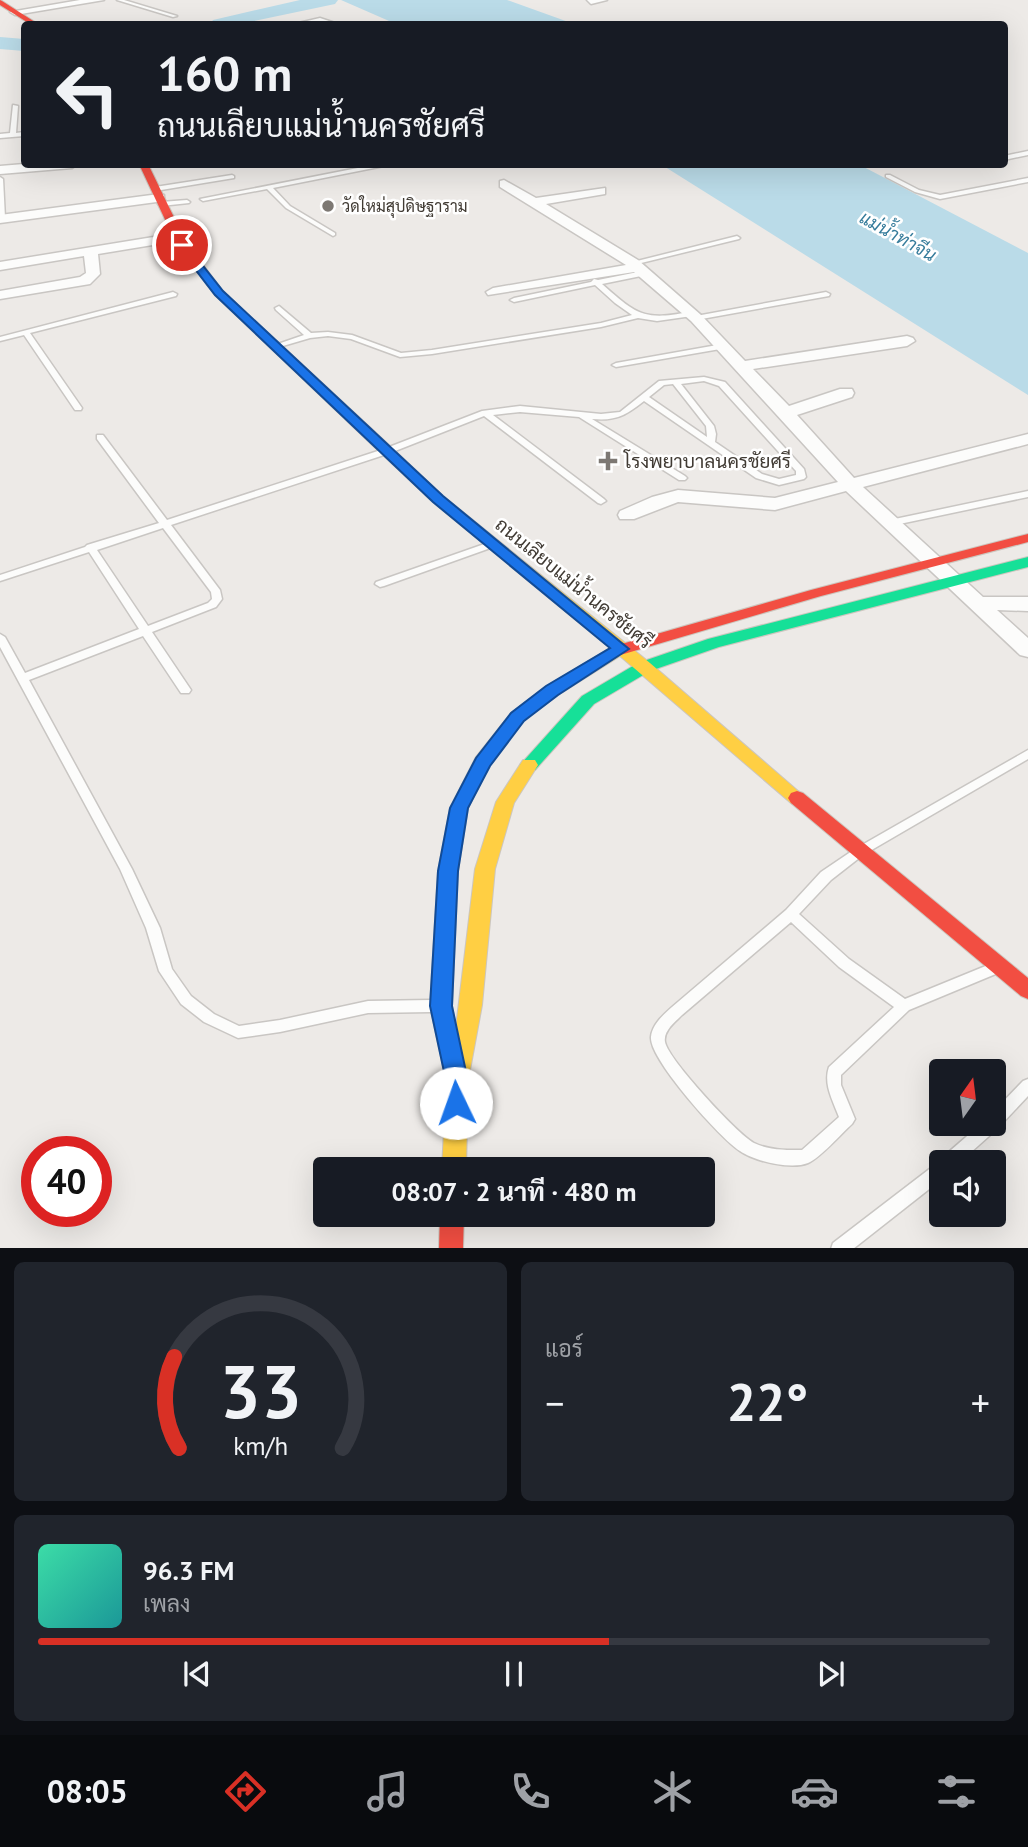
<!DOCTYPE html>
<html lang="th">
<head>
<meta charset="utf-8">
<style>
  :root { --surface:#171b24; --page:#20242c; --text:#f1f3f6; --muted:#9ea1a6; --line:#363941; --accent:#d93025 }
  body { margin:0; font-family:"PT Sans",Sarabun,sans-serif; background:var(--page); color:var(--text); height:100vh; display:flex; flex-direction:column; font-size:26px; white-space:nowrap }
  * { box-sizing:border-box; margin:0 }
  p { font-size:23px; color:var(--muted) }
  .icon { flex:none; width:38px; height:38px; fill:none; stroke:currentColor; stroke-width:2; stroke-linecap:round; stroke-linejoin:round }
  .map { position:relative; height:1248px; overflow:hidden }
  .sheet { display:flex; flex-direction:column; gap:14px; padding:14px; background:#0d0f14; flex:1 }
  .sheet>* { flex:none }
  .top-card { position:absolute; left:21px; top:21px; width:987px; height:147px; border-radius:7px; box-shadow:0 7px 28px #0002; background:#171b24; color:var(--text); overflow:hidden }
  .needle { width:46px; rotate:14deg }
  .fabs { position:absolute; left:929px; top:1059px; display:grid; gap:14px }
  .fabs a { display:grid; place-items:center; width:77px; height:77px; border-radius:7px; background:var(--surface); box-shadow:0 7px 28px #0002; font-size:35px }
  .speed { position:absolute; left:21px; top:1136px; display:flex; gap:14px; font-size:35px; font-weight:700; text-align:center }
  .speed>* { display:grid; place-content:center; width:91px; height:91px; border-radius:50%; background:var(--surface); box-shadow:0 7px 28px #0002; line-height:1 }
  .speed .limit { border:10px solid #d22; background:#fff; color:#111 }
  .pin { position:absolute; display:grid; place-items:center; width:60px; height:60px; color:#fff; margin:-30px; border:4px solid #fff; border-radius:50%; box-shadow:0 2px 7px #0007 }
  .me { position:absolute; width:77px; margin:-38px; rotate:357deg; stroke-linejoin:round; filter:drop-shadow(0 0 5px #0008) }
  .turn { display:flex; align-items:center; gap:24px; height:147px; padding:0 21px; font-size:32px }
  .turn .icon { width:91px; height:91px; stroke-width:2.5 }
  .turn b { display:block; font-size:49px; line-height:60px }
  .big { font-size:52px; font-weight:700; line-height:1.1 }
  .sheet .card { flex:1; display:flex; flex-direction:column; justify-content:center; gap:10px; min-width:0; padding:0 24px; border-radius:10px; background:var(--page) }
  .sheet .dial { align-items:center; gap:0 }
  .dial svg { height:182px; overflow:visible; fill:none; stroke:var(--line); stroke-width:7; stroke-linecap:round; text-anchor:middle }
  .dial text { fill:var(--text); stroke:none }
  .song { display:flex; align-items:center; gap:21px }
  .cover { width:84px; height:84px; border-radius:10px; background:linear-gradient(135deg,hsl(160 70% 55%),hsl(180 70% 35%)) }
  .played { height:7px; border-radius:4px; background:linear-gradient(90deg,var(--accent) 60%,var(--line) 60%) }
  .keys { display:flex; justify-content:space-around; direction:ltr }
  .heat { display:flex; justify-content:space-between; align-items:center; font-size:38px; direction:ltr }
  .sheet .tiles { flex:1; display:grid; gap:14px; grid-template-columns:1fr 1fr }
  .card:last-child { grid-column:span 2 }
  .trip { position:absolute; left:313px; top:1157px; width:402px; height:70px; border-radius:7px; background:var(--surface); box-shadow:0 7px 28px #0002; font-weight:700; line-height:70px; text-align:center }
  .tabs { display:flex; height:112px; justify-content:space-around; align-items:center; background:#090b0e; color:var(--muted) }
  .tabs .icon { width:49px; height:49px }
  .tabs .selected { color:var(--accent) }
  .tabs b { font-size:32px; color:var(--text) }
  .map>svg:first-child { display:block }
</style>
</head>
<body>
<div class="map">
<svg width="1028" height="1249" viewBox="0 0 1028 1249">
  <rect width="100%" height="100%" fill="#edeae7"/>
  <path fill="#badbe8" d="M341 0H507L574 24H396Z
    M662 165H860L1028 253V395Z"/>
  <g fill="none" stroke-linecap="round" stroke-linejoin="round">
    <path fill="#badbe8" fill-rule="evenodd" d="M300 0H338L335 4 240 24H210L213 20Z
      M0 37 24 39V51L0 49Z"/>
    <defs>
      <path id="lane" d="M117 0H124L177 16 173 17Z
        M13 105 18 106 16 133 24 132V136L0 138V134L10 133Z
        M1028 151V155L1004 160V156Z
        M378 164H394L273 188 290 206 335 233V235L333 236 286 208 267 189 203 201 200 199Z
        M944 164H966L963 166Z
        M232 175 234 176V178L155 191 152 189 155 187Z
        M886 175H890L919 190 940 195 1028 178V182L940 199 915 192 886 177Z
        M0 177 3 179 5 218 2 220 0 219Z
        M187 200 190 202 189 203 161 206 158 204 161 202Z
        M737 236 740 238 739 239 633 265 629 263Z
        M643 271H646V275L602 284C636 314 643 321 689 312H692V316L657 321 638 318 601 327 432 354 400 357 351 339 328 336 310 338 276 348 272 346 304 335 276 310 275 308 279 306 311 333 328 332 352 335 401 353 432 350 601 323 632 315 615 303 595 285 514 302 510 300 514 298 591 282 594 279 598 280Z
        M173 292 177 294 176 296 30 333 82 408 81 410H75L24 335 0 341V337Z
        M826 292 830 294 829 296 696 320 692 318 696 316Z
        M723 344H726V348L616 367 612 365 616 363Z
        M704 377 725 382 804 469 806 477 804 479 779 485 756 478 644 401C625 416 616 421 592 419L685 476 687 478 685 480H679L579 417 520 412 493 415 604 499 606 501 601 504 598 503 484 416 390 453 171 525 220 590 222 599 216 607 152 632 189 687 191 690 189 693H181L143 636 29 680 132 869 160 928 172 969 191 996 214 1014 239 1026 280 1020 368 1001 431 1000 436 1002 438 1006 436 1010 431 1012 368 1013 280 1032 238 1038 204 1022 181 1004 159 971 146 928 120 869 0 647V634L5 637 25 673 139 629 89 552 0 581V575L85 547 87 545 159 523 97 439V435H103L167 520 384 449 482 411 520 406 601 414 620 412 659 381ZM704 381 719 386 796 471V475L779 479 762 474 715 442 716 434 714 426 681 384ZM673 384 706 426 707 437 649 397 664 385ZM163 528 211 592 212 599 208 603 148 626 97 550Z
        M1028 491V497L890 526 885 523 890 520Z
        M493 541 496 542 498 544 496 546 384 586 380 587 375 584 376 582Z
        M1028 750V759L863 855 831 880 799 914 849 959 905 999 993 963 998 965 1000 969 998 973 909 1010 841 1075V1085L855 1119 852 1124C842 1133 819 1159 808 1163 791 1170 754 1161 740 1151 721 1139 649 1059 651 1037 652 1025 663 1015 672 1007L786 910 821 872 855 849ZM791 922 839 967 894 1007 829 1067C823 1084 833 1101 839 1117L802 1150C786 1150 768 1150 754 1143 737 1134 668 1059 665 1042 663 1031 675 1022 682 1015Z
        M1028 1079V1096L997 1129 960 1162H942V1179L853 1249H831L833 1243 936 1164 941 1162 943 1157 981 1124H994V1111L1023 1081Z"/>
      <path id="street" d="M80 0H104L15 15 10 12Z
        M587 0H607L591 4Z
        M320 18 338 24H294Z
        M24 164H78L72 168 0 174V166Z
        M504 180 536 198 605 188V194L546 204 638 260 701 315 745 361 907 336 913 338 915 341 907 346 753 369 789 406 840 389H852L854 393 852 397 797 415 854 478 1028 434V444L863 487 983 597H1028V611L997 610 1028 638V657L1020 655 846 491 775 510 678 502 634 519H620L618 515 620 511 652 497 678 490 775 498 838 482 691 321 634 272 488 295 486 292 493 288 626 265 500 187V181Z
        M159 194 164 195V201L0 223V215Z
        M178 233 183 234V240L98 254 100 274 90 284 0 299V291L80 277 86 273 84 256 0 270V262Z"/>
      <path id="fast" d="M1028 557V567L719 647 650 671 594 704 535 770H523L520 765 582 696 638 663 708 639Z"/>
      <path id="slow" d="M370 431 375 432 443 496 650 663 806 798 803 803 797 805 791 803 620 656 558 695 523 721 489 765 468 808 458 871 452 1006 456 1027 475 869 496 802 523 760H535L538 765 514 803 495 869 482 1005 468 1081 466 1169H442L447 1073 443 1066 430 1006 438 871 450 808 476 757 511 713 546 687 610 648 433 502 365 438 363 435Z"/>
      <path id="jam" d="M0 0 2 1 38 24H30L0 5Z
        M139 164H148L187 244 223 291 375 432V438H365L215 295 177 245Z
        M1028 534V542L821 596 617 656 609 651 611 647 811 590Z
        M797 791 803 793 1028 978V999L1021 996 791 803 788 798 791 793Z
        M440 1214H464L463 1249H439Z"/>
    </defs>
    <use href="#lane" stroke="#c9c6c3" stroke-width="3"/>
    <use href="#street" stroke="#c9c6c3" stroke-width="3"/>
    <use href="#fast" stroke="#ccc6be" stroke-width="2"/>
    <use href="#slow" stroke="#ccc6be" stroke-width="2"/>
    <use href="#jam" stroke="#ccc6be" stroke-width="2"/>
    <use href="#lane" fill="#fcfcfb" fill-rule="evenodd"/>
    <use href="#street" fill="#fcfcfb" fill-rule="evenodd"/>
    <use href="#fast" fill="#16e098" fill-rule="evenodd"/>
    <use href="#slow" fill="#ffcf43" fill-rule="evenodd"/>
    <use href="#jam" fill="#f24e42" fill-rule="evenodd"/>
  </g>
  <path fill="#1a73e8" stroke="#114b97" stroke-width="2" d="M178 243H185L223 291 443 496 629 649 558 695 524 721 490 766 468 808 458 871 452 1006 468 1081V1103L464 1110 456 1113 448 1110 445 1103 446 1081 430 1006 438 871 450 808 476 758 511 713 546 686 610 648 433 502 215 295 178 247Z"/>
  <g fill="#7d7873" stroke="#fff" stroke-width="2.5">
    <circle cx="328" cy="206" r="7"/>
    <path d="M604.5 450.5h7v7h7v7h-7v7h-7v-7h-7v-7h7z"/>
  </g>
  <g text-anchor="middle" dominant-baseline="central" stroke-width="5" stroke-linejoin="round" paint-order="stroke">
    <g font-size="16" fill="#413b34" stroke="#fff" text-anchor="start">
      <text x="342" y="206">วัดใหม่สุปดิษฐาราม</text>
    </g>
    <g font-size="18" font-style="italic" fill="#367c9b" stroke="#fff">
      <text transform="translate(898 236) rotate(29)">แม่น้ำท่าจีน</text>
    </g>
    <g font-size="19" fill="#413b34" stroke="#fff" text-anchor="start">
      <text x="624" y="461">โรงพยาบาลนครชัยศรี</text>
    </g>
    <g font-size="19" fill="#413b34" stroke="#fff">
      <text transform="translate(574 583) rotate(39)">ถนนเลียบแม่น้ำนครชัยศรี</text>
    </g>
  </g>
</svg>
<div class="fabs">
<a><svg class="needle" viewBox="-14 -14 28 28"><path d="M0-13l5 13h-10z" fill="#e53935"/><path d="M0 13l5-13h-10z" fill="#9ea1a6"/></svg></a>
<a><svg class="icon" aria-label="sound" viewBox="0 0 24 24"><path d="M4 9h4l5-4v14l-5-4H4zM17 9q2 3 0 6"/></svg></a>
</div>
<div class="speed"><div class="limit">40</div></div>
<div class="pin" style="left:182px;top:245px;background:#d93025"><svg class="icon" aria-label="arrive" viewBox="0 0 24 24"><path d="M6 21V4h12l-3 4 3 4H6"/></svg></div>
<svg class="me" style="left:456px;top:1103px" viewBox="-20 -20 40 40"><circle r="19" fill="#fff"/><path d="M0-13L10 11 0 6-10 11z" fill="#1a73e8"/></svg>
<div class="trip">08:07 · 2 นาที · 480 m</div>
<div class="top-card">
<div class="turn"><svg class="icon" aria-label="left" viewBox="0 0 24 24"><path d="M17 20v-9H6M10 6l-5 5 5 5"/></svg><div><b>160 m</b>ถนนเลียบแม่น้ำนครชัยศรี</div></div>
</div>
</div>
<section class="sheet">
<div class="tiles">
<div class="card dial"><svg viewBox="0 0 100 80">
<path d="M14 69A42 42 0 1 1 86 69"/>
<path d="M14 69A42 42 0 0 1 12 29" stroke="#d93025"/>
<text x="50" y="56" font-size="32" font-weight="700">33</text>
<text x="50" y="72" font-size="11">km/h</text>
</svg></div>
<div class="card"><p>แอร์</p>
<div class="heat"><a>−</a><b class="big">22°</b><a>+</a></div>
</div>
<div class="card">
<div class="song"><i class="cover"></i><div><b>96.3 FM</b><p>เพลง</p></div></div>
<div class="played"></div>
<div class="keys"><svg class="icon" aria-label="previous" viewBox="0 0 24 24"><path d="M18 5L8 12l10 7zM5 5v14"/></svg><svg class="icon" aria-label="pause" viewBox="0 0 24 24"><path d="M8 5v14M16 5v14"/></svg><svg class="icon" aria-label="next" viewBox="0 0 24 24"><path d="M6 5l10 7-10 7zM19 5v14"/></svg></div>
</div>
</div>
</section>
<nav class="tabs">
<b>08:05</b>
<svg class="icon selected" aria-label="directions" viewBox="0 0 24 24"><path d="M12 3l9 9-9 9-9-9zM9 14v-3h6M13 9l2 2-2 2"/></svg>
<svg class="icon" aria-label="music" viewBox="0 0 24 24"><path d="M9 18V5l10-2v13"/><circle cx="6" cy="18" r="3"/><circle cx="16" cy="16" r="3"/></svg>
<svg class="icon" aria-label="phone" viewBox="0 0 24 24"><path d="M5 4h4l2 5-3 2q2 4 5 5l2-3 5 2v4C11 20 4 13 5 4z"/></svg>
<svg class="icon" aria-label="climate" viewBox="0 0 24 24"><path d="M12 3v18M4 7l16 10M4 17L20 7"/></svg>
<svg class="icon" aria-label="car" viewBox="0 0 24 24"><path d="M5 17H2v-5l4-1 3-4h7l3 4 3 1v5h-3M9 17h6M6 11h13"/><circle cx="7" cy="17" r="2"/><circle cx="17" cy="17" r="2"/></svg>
<svg class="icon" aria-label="filters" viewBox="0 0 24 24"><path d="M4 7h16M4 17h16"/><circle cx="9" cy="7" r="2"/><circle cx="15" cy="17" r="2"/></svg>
</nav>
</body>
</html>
